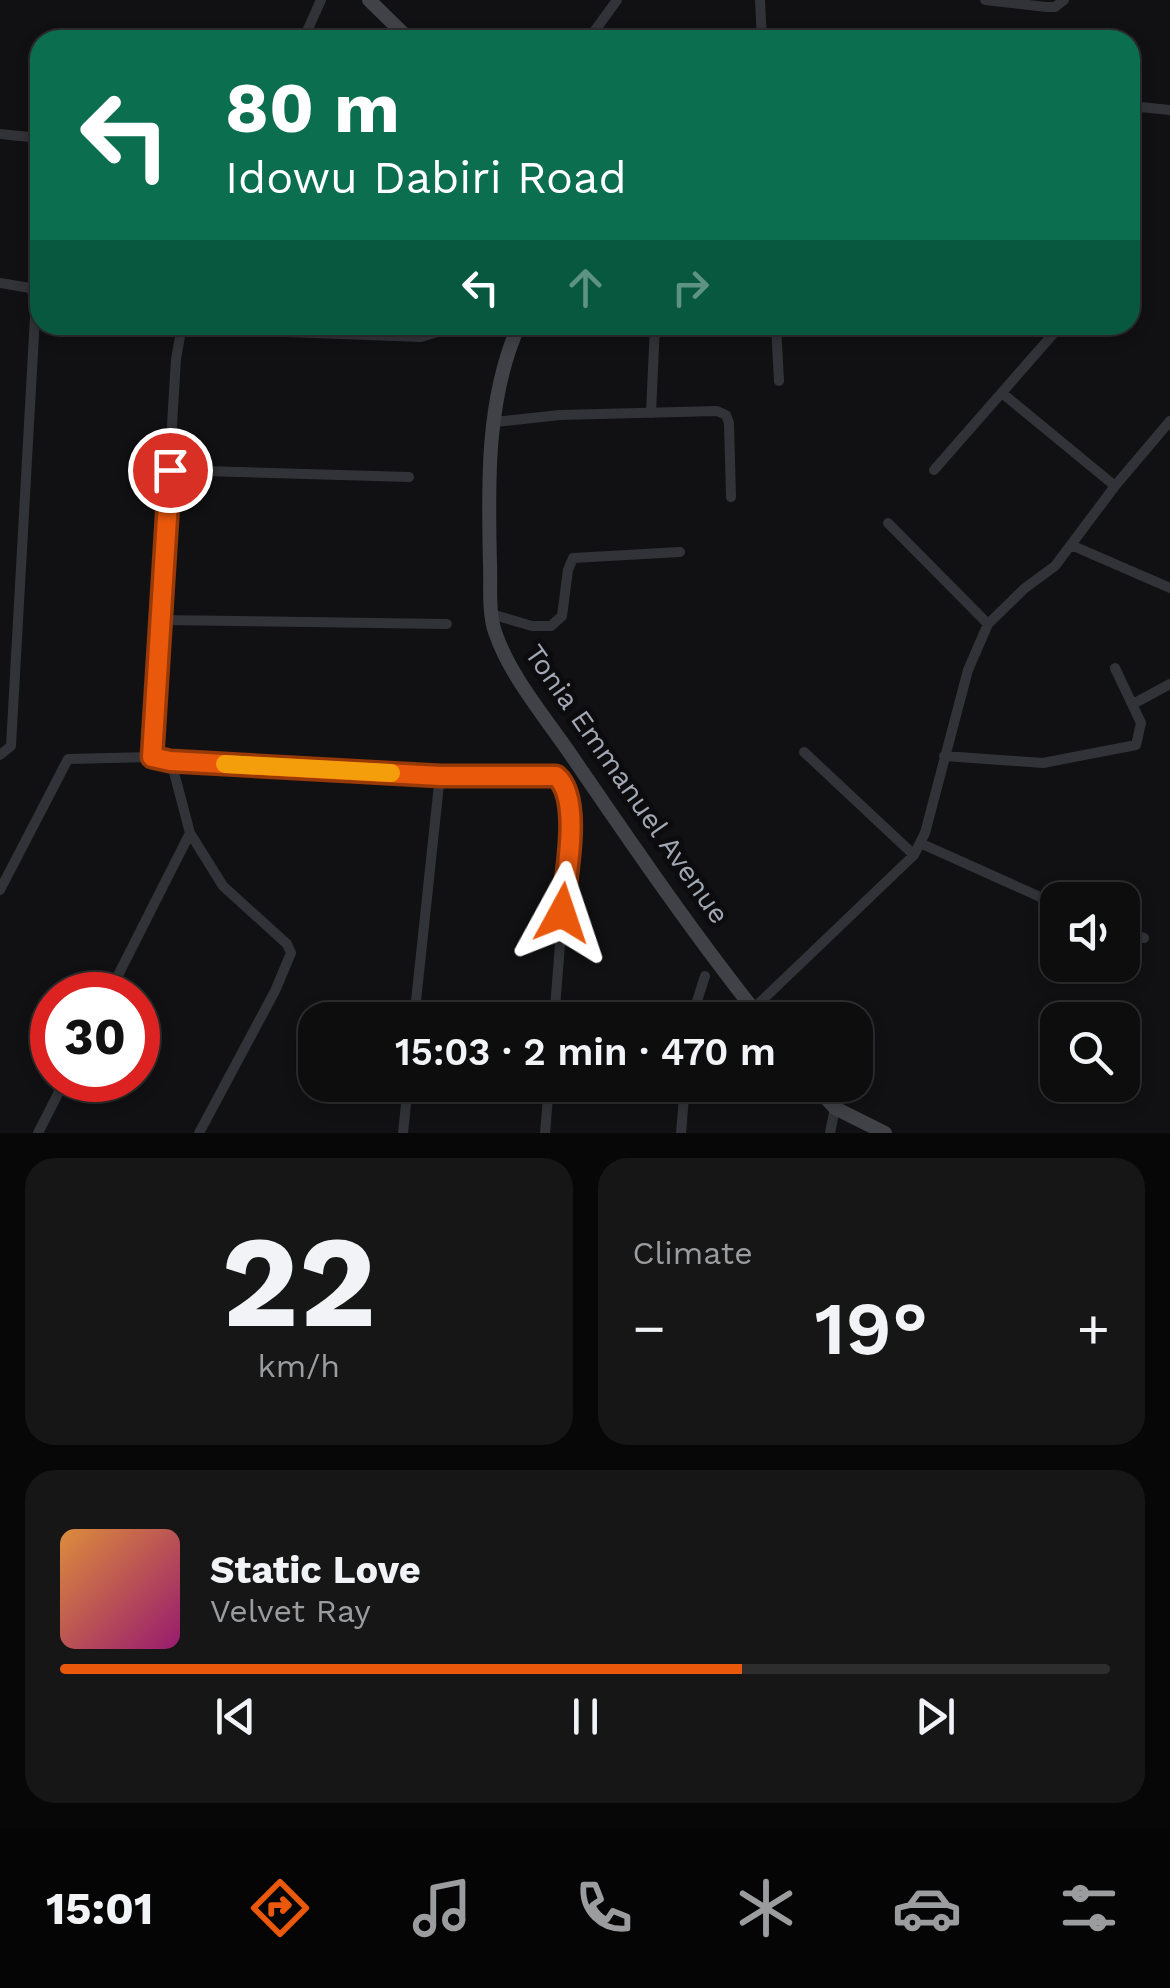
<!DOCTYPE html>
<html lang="en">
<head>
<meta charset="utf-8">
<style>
  :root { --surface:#0d0d0e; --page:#161617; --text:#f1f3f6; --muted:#9a9c9e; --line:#2d2d2e; --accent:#ea580c }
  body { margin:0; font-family:"Work Sans",sans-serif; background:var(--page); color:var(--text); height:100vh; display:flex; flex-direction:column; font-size:38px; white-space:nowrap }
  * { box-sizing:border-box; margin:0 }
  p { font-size:32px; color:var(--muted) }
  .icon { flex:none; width:55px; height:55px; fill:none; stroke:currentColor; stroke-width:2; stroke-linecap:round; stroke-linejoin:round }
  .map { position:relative; height:1133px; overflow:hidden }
  .side { display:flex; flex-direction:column; gap:25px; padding:25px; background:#070708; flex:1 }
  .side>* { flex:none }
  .top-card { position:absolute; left:30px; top:30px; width:1110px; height:305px; border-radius:30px; box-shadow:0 5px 15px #0003,0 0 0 2px var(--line); background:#0b6e4f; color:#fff; overflow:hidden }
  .fabs { position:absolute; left:1040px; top:882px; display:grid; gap:20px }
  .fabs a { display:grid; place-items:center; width:100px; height:100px; border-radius:20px; background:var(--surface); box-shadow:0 5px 15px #0003,0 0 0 2px var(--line); font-size:50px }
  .speed { position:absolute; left:30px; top:972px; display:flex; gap:20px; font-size:50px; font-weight:700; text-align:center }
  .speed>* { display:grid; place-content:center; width:130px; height:130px; border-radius:50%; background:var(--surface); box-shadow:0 5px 15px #0003,0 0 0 2px var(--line); line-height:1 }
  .speed .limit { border:15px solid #d22; background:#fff; color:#111 }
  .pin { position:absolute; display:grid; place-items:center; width:85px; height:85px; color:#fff; margin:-42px; border:5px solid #fff; border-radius:50%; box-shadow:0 2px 10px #0007 }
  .me { position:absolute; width:110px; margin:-55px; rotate:5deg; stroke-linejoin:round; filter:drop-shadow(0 0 8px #0008) }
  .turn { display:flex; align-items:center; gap:35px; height:210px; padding:0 30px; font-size:45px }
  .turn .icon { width:130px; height:130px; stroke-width:2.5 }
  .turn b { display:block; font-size:70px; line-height:85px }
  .lanes { display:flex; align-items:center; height:95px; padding:0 30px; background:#0003; justify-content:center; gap:50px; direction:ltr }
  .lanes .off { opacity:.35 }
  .big { font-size:75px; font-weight:600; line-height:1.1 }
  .side .card { flex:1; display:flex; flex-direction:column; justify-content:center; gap:15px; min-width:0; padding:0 35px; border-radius:30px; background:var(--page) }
  .side .dial { align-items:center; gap:0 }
  .dial b { font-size:130px; line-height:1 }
  .song { display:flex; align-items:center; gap:30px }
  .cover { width:120px; height:120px; border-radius:15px; background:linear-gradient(135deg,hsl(30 70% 55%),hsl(320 70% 35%)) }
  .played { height:10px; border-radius:5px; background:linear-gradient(90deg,var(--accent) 65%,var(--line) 65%) }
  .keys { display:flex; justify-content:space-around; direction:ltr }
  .heat { display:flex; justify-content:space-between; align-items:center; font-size:55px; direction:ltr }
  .side .tiles { flex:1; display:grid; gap:25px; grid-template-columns:1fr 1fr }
  .card:last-child { grid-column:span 2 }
  .trip { position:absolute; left:298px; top:1002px; width:575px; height:100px; border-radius:30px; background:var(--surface); box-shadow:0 5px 15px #0003,0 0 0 2px var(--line); font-weight:600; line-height:100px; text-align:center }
  .tab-bar { display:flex; height:160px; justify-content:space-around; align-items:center; background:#050506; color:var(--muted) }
  .tab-bar .icon { width:70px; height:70px }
  .tab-bar .on { color:var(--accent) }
  .tab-bar b { font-size:45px; color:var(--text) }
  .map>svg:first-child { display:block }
</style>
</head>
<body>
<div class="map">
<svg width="1170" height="1133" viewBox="0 0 1170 1133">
  <rect width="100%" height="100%" fill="#111113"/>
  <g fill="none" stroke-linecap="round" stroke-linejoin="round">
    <path stroke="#323338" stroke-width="10" d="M760 0 762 40
      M985 0 1046 7H1055L1064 0
      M303 40 321 0
      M588 40 617 0
      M1130 106 1170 110
      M0 134 40 138
      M0 283 30 288 36 299 11 746 0 755
      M776 325 779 381
      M181 328 421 337 441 331V325
      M1002 393 1115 486
      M651 413 655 325
      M495 422 560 415 717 411 726 415 729 423 731 497
      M170 470 409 477
      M934 470 1054 333
      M888 523 988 624
      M1071 545 1170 588
      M491 614 532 626H551L562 616 568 570 573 558 680 552
      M159 620 447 624
      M1133 704 1170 684
      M804 752 914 855
      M944 756 1043 763 1136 745 1141 723 1115 668
      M152 757 176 359 182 325
      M190 833 223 886 287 944 291 953 275 991 199 1133
      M920 843 1058 905
      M0 890 68 759 152 757 440 775 556 776 564 783 571 807 554 1020
      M1122 930 1144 938
      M108 995 190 833 171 761
      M753 1009 914 855 925 833 968 670 988 624 1025 588 1055 566 1115 486 1170 421
      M414 1020 440 775
      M691 1020 705 976
      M38 1133 65 1080
      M403 1133 408 1085
      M545 1133 549 1085
      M681 1133 685 1085
      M830 1133 835 1108"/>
    <path stroke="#404248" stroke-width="14" d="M369 0 410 40
      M519 325C486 398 488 485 490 564 491 586 488 611 495 632 510 676 545 717 571 755 632 844 694 935 762 1020
      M814 1085 835 1108 885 1133"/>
  </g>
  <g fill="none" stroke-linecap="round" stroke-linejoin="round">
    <defs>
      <path id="route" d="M170 470 152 757 170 761 440 776H556C583 798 565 880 562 913"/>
    </defs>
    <use href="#route" stroke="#983908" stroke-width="25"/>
    <use href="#route" stroke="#ea580c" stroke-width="18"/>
    <path stroke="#f59e0b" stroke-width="18" d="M225 764 391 773"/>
  </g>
  <g text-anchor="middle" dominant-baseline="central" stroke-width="10" stroke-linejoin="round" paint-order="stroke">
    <g font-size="28" fill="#a2a7b4" stroke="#0c0c0e">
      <text transform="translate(627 784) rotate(55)">Tonia Emmanuel Avenue</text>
    </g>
  </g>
</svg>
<div class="fabs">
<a><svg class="icon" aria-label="sound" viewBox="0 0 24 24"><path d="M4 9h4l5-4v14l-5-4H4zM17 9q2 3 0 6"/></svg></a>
<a><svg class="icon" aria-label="search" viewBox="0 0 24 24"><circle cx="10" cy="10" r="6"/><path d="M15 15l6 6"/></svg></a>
</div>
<div class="speed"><div class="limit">30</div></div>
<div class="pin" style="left:170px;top:470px;background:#d93025"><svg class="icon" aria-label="arrive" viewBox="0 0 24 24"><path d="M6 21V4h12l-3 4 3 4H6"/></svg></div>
<svg class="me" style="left:562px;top:913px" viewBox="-20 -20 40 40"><path d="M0-17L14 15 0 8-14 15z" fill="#ea580c" stroke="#fff" stroke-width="4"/></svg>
<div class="trip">15:03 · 2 min · 470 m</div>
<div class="top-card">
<div class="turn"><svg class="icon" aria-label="left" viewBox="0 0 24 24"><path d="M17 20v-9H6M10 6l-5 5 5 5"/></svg><div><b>80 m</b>Idowu Dabiri Road</div></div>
<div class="lanes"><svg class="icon" aria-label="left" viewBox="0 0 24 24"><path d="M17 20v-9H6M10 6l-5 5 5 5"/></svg><svg class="icon off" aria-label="ahead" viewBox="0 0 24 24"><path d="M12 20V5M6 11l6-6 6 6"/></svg><svg class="icon off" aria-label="right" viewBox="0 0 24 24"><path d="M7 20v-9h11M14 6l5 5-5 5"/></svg></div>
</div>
</div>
<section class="side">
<div class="tiles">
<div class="card dial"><b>22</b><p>km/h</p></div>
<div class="card"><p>Climate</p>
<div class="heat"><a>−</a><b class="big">19°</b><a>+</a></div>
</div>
<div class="card">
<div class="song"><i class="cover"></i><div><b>Static Love</b><p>Velvet Ray</p></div></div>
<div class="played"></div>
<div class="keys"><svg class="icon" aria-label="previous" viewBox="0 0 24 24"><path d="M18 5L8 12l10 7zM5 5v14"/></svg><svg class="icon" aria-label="pause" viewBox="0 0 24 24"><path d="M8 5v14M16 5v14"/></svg><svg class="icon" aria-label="next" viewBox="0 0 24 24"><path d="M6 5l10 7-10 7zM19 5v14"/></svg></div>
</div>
</div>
</section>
<nav class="tab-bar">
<b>15:01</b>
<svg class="icon on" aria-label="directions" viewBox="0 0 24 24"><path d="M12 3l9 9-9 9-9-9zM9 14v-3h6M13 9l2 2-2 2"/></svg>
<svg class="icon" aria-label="music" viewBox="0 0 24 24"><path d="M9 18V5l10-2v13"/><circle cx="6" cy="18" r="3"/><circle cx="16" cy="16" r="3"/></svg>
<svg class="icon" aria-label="phone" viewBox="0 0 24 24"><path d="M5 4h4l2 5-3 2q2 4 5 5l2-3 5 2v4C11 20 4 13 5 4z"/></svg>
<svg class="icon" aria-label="climate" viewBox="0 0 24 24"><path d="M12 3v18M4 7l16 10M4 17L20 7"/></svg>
<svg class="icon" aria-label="car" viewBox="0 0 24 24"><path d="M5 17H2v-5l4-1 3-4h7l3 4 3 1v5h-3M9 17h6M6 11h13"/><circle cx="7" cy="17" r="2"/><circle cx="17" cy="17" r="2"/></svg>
<svg class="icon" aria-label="filters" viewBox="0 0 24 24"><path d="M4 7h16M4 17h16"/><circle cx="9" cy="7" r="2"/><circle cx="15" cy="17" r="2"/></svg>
</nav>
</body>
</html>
